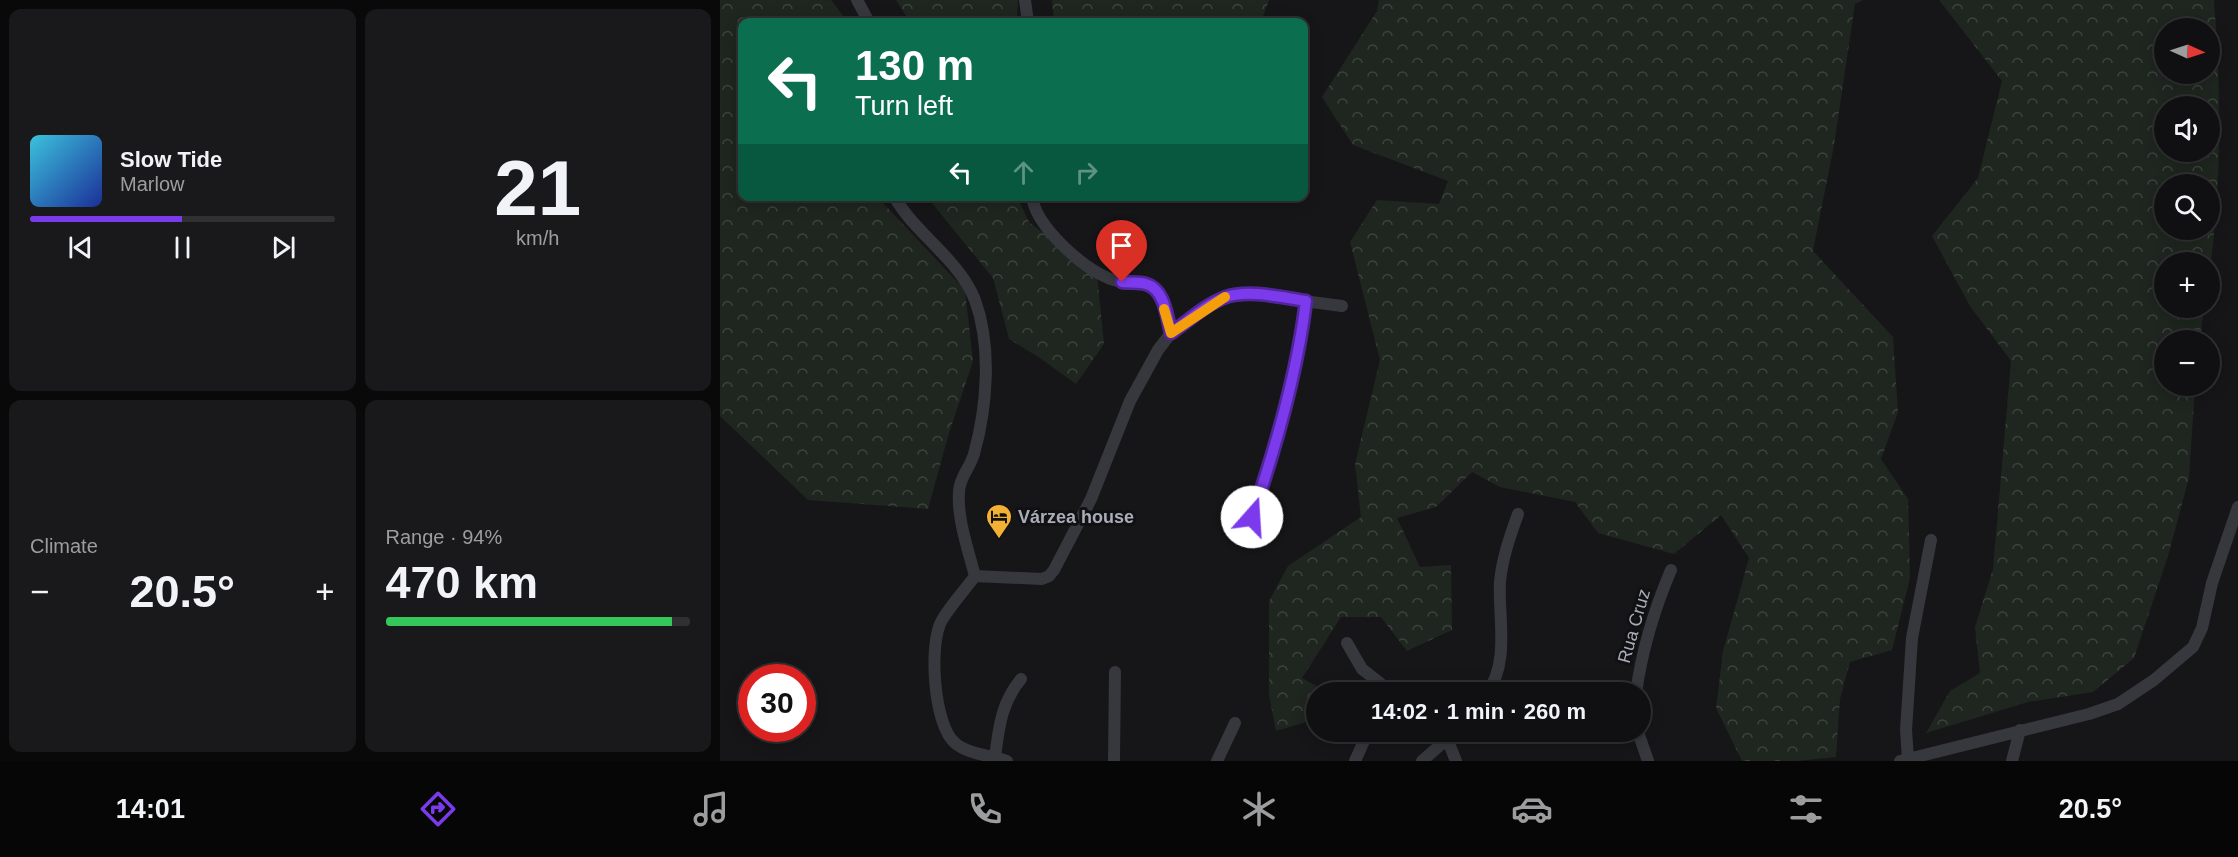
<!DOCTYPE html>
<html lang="en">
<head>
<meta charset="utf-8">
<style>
  :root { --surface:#101012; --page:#19191b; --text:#f1f3f6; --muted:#9c9d9f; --line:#303032; --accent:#7c3aed }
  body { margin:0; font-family:Arial,sans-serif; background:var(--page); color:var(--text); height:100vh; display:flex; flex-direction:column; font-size:22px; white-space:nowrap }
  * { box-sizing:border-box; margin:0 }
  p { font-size:20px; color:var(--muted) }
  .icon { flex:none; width:33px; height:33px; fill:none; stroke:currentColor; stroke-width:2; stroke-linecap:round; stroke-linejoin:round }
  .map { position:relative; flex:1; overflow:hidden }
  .panel { display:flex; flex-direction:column; gap:9px; padding:9px; background:#09090a; width:720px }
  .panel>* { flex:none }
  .top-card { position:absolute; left:18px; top:18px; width:570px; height:183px; border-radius:12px; box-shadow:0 3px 15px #0003,0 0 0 2px var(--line); background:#0b6e4f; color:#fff; overflow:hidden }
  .needle { width:39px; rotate:93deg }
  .tools { position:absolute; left:1434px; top:18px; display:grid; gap:12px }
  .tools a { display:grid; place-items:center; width:66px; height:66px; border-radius:50%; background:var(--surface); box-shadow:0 3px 15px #0003,0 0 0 2px var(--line); font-size:30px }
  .speed { position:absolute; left:18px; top:664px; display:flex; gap:12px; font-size:30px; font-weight:700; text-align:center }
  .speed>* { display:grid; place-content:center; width:78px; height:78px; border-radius:50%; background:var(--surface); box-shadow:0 3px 15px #0003,0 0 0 2px var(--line); line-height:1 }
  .speed .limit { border:9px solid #d22; background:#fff; color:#111 }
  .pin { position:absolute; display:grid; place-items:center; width:51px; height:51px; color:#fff; margin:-62px -26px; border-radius:50% 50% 50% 0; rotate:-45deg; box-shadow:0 0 6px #0007 }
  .pin .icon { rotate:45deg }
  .me { position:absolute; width:66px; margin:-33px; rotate:19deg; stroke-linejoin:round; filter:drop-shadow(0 0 4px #0008) }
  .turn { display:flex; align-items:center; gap:21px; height:126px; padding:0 18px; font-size:27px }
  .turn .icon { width:78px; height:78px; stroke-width:2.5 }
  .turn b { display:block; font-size:42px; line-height:51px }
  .lanes { display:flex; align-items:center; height:57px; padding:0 18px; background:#0003; justify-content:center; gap:30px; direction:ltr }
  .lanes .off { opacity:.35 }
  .big { font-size:45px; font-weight:600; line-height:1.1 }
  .panel .widget { flex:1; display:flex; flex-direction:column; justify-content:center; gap:9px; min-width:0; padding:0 21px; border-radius:12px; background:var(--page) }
  .panel .dial { align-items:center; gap:0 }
  .dial b { font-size:78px; line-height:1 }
  .song { display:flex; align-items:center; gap:18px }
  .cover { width:72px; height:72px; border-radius:9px; background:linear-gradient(135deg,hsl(190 70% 55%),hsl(230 70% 35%)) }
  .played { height:6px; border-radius:3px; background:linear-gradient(90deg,var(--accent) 50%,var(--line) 50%) }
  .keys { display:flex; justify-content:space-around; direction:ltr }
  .heat { display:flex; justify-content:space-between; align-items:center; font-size:33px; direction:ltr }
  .charge { height:9px; border-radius:4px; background:linear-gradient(90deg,#34c759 94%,var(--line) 0) }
  .panel .tiles { flex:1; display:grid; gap:9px; grid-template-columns:repeat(2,1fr) }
  .trip { position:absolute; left:586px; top:682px; width:345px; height:60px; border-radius:30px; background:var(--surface); box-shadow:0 3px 15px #0003,0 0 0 2px var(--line); font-weight:600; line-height:60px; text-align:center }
  .menu { display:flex; height:96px; justify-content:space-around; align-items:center; background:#060607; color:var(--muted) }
  .menu .icon { width:42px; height:42px }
  .menu .current { color:var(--accent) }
  .menu b { font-size:27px; color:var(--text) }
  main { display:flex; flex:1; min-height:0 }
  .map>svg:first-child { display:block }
</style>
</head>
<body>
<main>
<section class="panel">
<div class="tiles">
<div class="widget">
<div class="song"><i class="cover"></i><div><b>Slow Tide</b><p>Marlow</p></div></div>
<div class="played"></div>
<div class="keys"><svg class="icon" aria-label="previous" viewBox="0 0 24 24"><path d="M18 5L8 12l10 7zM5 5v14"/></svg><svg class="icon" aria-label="pause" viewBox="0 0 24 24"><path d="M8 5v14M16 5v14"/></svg><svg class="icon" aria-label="next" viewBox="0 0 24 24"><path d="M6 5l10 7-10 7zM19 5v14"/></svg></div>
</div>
<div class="widget dial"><b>21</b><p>km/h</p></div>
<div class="widget"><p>Climate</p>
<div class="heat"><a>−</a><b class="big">20.5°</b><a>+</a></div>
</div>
<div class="widget"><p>Range · 94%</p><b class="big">470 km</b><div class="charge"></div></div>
</div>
</section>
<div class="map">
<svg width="1518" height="761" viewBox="0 0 1518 761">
  <defs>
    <pattern id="forest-crowns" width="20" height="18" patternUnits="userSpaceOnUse" patternTransform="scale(1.5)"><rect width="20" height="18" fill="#1e261f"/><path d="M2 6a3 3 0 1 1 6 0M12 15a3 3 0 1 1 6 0" fill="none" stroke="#3c433d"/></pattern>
  </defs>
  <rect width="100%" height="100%" fill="#161618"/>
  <path fill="url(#forest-crowns)" fill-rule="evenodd" d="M0 0H111L128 22H22V196L160 197 163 203 245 290 253 361 229 433 208 509 88 500 0 416Z
    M176 0H298L297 22H190Z
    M332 0H549L541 22H334Z
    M659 0H1143L1135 4 1114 145 1093 251 1173 337 1178 412 1161 459 1188 499 1190 578 1172 650 1130 662 1120 699 1116 757 1076 761H1022L996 708 1003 651 1029 558 1001 515 954 554 878 533 855 502 780 487 752 472 716 507 677 518 700 567 731 565 732 630 687 651 661 617H621L582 678 609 693H597V714L586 722 556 731 549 695V601L568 566 641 517 635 464 660 360 630 242 657 200 719 204 728 181 633 145 602 97 657 11Z
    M1219 0H1494C1501 89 1502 180 1490 269V262H1444V308H1484L1480 340H1444V386H1475L1469 478 1448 556 1414 658 1373 692 1308 702 1206 733 1230 691 1260 673 1255 627 1273 569 1291 361 1250 306 1212 236 1258 178 1282 81ZM1490 28V74H1444V28ZM1490 106V152H1444V106ZM1490 184V230H1444V184Z
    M207 197H297L309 222 377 275 384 344 356 384 320 358 289 339 273 278Z"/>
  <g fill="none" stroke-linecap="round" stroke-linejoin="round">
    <path stroke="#37383d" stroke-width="12" d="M137 0 149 22
      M305 0 308 22
      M174 196C195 234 239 259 255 300 272 347 267 407 254 454 250 468 240 476 239 491 237 519 248 549 255 576
      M312 196C315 226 362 267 388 278 403 285 423 279 436 290 446 300 447 320 451 333
      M525 537C552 460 576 382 586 301
      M255 576 322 579 329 576 334 570 371 499 410 401 438 350 451 333 490 305 506 297 531 294 622 306
      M255 576C244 591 231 605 222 620 208 644 214 726 235 743 249 755 271 755 287 761
      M627 643 642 669 660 683 661 693
      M767 693C790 662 778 617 780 582 782 559 790 536 798 514
      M916 693C922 650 934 610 951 570
      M918 732 928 761
      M728 741 736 761
      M275 757C279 727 281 703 301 679
      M1188 759 1186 730 1192 638 1211 540
      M394 761 395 672
      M497 761 515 723
      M635 761 648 732
      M702 761 735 732
      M1180 761 1369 714 1398 704 1434 680 1473 647 1482 628 1492 583 1518 507
      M1292 761 1300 730"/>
  </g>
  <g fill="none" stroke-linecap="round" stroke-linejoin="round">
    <defs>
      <path id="route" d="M402 282C410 283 419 282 426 284 445 289 447 318 451 333 468 321 486 304 506 297 528 289 564 298 586 301 577 375 556 447 532 517"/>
    </defs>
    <use href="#route" stroke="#51269a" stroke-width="15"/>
    <use href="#route" stroke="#7c3aed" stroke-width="10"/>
    <path stroke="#f59e0b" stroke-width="10" d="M444 309 451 333 505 297"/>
  </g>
  <defs>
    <symbol id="hotel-pin" viewBox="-11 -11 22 30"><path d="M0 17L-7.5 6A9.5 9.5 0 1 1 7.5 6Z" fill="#f2b134" stroke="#111113"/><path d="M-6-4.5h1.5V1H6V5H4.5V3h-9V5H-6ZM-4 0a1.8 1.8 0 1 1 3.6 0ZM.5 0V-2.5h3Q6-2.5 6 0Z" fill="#111"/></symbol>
  </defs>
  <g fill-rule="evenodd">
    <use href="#hotel-pin" x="264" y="502" width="30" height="40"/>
  </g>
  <g text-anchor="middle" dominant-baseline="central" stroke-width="6" stroke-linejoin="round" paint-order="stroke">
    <g font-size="18" font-weight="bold" fill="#a8adb8" stroke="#111113" text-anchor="start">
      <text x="298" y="517">Várzea house</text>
    </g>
    <g font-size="18" fill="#a8adb8" stroke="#111113">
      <text transform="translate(914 626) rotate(-74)">Rua Cruz</text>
    </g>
  </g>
</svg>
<div class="tools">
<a><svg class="needle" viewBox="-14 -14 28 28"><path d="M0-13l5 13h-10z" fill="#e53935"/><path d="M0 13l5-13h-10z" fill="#9c9d9f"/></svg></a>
<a><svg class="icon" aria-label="sound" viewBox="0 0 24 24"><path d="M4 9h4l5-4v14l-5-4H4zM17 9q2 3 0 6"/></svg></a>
<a><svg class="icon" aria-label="search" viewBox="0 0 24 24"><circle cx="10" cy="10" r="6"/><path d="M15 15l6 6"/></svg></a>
<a>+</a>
<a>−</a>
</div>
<div class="speed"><div class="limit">30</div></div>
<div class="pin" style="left:402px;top:282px;background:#d93025"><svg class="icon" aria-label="arrive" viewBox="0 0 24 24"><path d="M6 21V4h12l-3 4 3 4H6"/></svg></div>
<svg class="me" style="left:532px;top:517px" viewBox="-20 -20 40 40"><circle r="19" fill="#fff"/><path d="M0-13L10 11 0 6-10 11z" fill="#7c3aed"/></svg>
<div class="trip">14:02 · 1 min · 260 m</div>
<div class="top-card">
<div class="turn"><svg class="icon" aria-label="left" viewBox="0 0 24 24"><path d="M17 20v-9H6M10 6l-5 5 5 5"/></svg><div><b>130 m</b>Turn left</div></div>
<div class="lanes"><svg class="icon" aria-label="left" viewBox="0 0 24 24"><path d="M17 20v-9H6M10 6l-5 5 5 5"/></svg><svg class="icon off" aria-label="ahead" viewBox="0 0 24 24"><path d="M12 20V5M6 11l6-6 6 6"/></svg><svg class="icon off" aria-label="right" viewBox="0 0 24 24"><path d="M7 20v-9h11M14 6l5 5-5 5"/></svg></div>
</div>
</div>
</main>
<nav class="menu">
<b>14:01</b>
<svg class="icon current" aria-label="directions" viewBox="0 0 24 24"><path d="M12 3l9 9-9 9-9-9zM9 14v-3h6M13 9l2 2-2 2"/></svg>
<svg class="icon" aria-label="music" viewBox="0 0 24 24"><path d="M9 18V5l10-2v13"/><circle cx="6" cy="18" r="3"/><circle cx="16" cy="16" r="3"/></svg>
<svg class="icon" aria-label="phone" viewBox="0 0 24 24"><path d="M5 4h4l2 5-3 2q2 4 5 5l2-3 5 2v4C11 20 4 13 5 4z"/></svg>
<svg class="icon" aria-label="climate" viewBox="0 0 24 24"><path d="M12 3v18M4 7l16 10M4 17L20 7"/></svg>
<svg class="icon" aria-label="car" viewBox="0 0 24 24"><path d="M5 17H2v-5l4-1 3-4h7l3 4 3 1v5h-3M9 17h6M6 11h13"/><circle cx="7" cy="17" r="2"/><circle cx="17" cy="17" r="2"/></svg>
<svg class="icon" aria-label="filters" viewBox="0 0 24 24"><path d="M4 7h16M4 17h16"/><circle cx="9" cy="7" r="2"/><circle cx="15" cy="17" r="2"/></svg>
<b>20.5°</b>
</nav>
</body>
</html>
